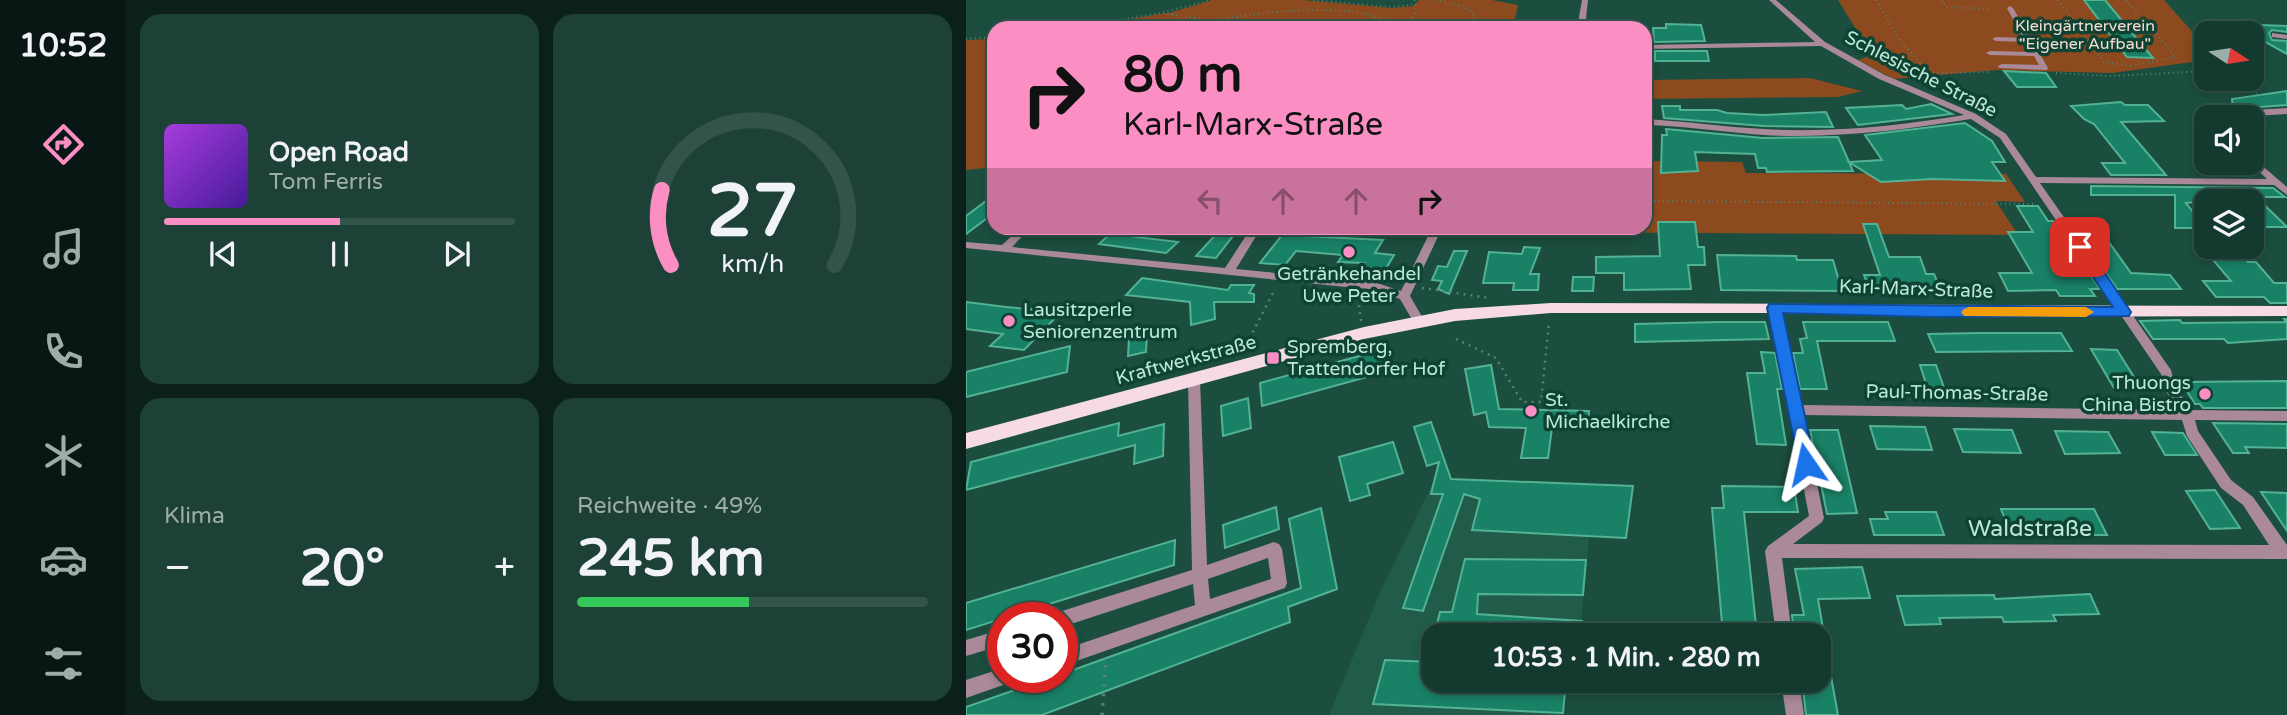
<!DOCTYPE html>
<html lang="de">
<head>
<meta charset="utf-8">
<style>
  :root { --surface:#143a2f; --page:#1d4137; --text:#f1f3f6; --muted:#9dadaa; --line:#33544b; --accent:#fb8fc4 }
  body { margin:0; font-family:"Varela Round",sans-serif; background:var(--page); color:var(--text); height:100vh; display:flex; flex-direction:column; font-size:26px; white-space:nowrap }
  * { box-sizing:border-box; margin:0 }
  p { font-size:23px; color:var(--muted) }
  .icon { flex:none; width:38px; height:38px; fill:none; stroke:currentColor; stroke-width:2; stroke-linecap:round; stroke-linejoin:round }
  .map { position:relative; flex:1; overflow:hidden }
  .side { display:flex; flex-direction:column; gap:14px; padding:14px; background:#0b201a; width:840px }
  .side>* { flex:none }
  .hud { position:absolute; left:21px; top:21px; width:665px; height:214px; border-radius:21px; box-shadow:0 4px 10px #0003,0 0 0 2px var(--line); background:#fb8fc4; color:#111; overflow:hidden }
  .needle { width:46px; rotate:102deg }
  .buttons { position:absolute; left:1228px; top:21px; display:grid; gap:14px }
  .buttons a { display:grid; place-items:center; width:70px; height:70px; border-radius:14px; background:var(--surface); box-shadow:0 4px 10px #0003,0 0 0 2px var(--line); font-size:35px }
  .speed { position:absolute; left:21px; top:602px; display:flex; gap:14px; font-size:35px; font-weight:700; text-align:center }
  .speed>* { display:grid; place-content:center; width:91px; height:91px; border-radius:50%; background:var(--surface); box-shadow:0 4px 10px #0003,0 0 0 2px var(--line); line-height:1 }
  .speed .limit { border:10px solid #d22; background:#fff; color:#111 }
  .pin { position:absolute; display:grid; place-items:center; width:60px; height:60px; color:#fff; margin:-30px; border-radius:14px; box-shadow:0 4px 10px #0006 }
  .me { position:absolute; width:77px; margin:-38px; rotate:349deg; stroke-linejoin:round; filter:drop-shadow(0 0 5px #0008) }
  .turn { display:flex; align-items:center; gap:24px; height:147px; padding:0 21px; font-size:32px }
  .turn .icon { width:91px; height:91px; stroke-width:2.5 }
  .turn b { display:block; font-size:49px; line-height:60px }
  .lanes { display:flex; align-items:center; height:66px; padding:0 21px; background:#0003; justify-content:center; gap:35px; direction:ltr }
  .lanes .off { opacity:.35 }
  .big { font-size:52px; font-weight:800; line-height:1.1 }
  .side .card { flex:1; display:flex; flex-direction:column; justify-content:center; gap:10px; min-width:0; padding:0 24px; border-radius:21px; background:var(--page) }
  .side .dial { align-items:center; gap:0 }
  .dial svg { height:182px; overflow:visible; fill:none; stroke:var(--line); stroke-width:7; stroke-linecap:round; text-anchor:middle }
  .dial text { fill:var(--text); stroke:none }
  .song { display:flex; align-items:center; gap:21px }
  .cover { width:84px; height:84px; border-radius:10px; background:linear-gradient(135deg,hsl(280 70% 55%),hsl(260 70% 35%)) }
  .played { height:7px; border-radius:4px; background:linear-gradient(90deg,var(--accent) 50%,var(--line) 50%) }
  .keys { display:flex; justify-content:space-around; direction:ltr }
  .heat { display:flex; justify-content:space-between; align-items:center; font-size:38px; direction:ltr }
  .charge { height:10px; border-radius:5px; background:linear-gradient(90deg,#34c759 49%,var(--line) 0) }
  .side .tiles { flex:1; display:grid; gap:14px; grid-template-columns:repeat(2,1fr) }
  .trip { position:absolute; left:455px; top:623px; width:410px; height:70px; border-radius:21px; background:var(--surface); box-shadow:0 4px 10px #0003,0 0 0 2px var(--line); font-weight:800; line-height:70px; text-align:center }
  main { display:flex; flex:1; min-height:0 }
  .dock { display:flex; flex-direction:column; width:126px; justify-content:space-around; align-items:center; background:#081713; color:var(--muted) }
  .dock .icon { width:49px; height:49px }
  .dock .selected { color:var(--accent) }
  .dock b { font-size:32px; color:var(--text) }
  .map>svg:first-child { display:block }
</style>
</head>
<body>
<main>
<nav class="dock">
<b>10:52</b>
<svg class="icon selected" aria-label="directions" viewBox="0 0 24 24"><path d="M12 3l9 9-9 9-9-9zM9 14v-3h6M13 9l2 2-2 2"/></svg>
<svg class="icon" aria-label="music" viewBox="0 0 24 24"><path d="M9 18V5l10-2v13"/><circle cx="6" cy="18" r="3"/><circle cx="16" cy="16" r="3"/></svg>
<svg class="icon" aria-label="phone" viewBox="0 0 24 24"><path d="M5 4h4l2 5-3 2q2 4 5 5l2-3 5 2v4C11 20 4 13 5 4z"/></svg>
<svg class="icon" aria-label="climate" viewBox="0 0 24 24"><path d="M12 3v18M4 7l16 10M4 17L20 7"/></svg>
<svg class="icon" aria-label="car" viewBox="0 0 24 24"><path d="M5 17H2v-5l4-1 3-4h7l3 4 3 1v5h-3M9 17h6M6 11h13"/><circle cx="7" cy="17" r="2"/><circle cx="17" cy="17" r="2"/></svg>
<svg class="icon" aria-label="filters" viewBox="0 0 24 24"><path d="M4 7h16M4 17h16"/><circle cx="9" cy="7" r="2"/><circle cx="15" cy="17" r="2"/></svg>
</nav>
<section class="side">
<div class="tiles">
<div class="card">
<div class="song"><i class="cover"></i><div><b>Open Road</b><p>Tom Ferris</p></div></div>
<div class="played"></div>
<div class="keys"><svg class="icon" aria-label="previous" viewBox="0 0 24 24"><path d="M18 5L8 12l10 7zM5 5v14"/></svg><svg class="icon" aria-label="pause" viewBox="0 0 24 24"><path d="M8 5v14M16 5v14"/></svg><svg class="icon" aria-label="next" viewBox="0 0 24 24"><path d="M6 5l10 7-10 7zM19 5v14"/></svg></div>
</div>
<div class="card dial"><svg viewBox="0 0 100 80">
<path d="M14 69A42 42 0 1 1 86 69"/>
<path d="M14 69A42 42 0 0 1 10 36" stroke="#fb8fc4"/>
<text x="50" y="56" font-size="32" font-weight="700">27</text>
<text x="50" y="72" font-size="11">km/h</text>
</svg></div>
<div class="card"><p>Klima</p>
<div class="heat"><a>−</a><b class="big">20°</b><a>+</a></div>
</div>
<div class="card"><p>Reichweite · 49%</p><b class="big">245 km</b><div class="charge"></div></div>
</div>
</section>
<div class="map">
<svg width="1321" height="715" viewBox="0 0 1321 715">
  <rect width="100%" height="100%" fill="#1b4e3f"/>
  <path fill="#215b4a" d="M469 478 667 486 660 538 623 536 614 635H467V681H600L596 715H363L411 599Z"/>
  <path fill="#8d4a1e" d="M247 0H337L426 8 447 6 453 0H526L552 5 547 28H110L206 12Z
    M872 0H1198L1241 48V60L1146 73 1030 70 928 79 892 60 906 55Z
    M28 39V167L0 170V40Z
    M844 78 896 91 872 97 679 99V80Z
    M679 161 776 162 780 173 1040 174 1059 202 1030 201 1052 235 565 232 566 228H679Z"/>
  <path fill="#198266" stroke="#53b294" stroke-width="2" d="M1118 0H1139L1187 58 1161 57Z
    M700 24 735 25 739 41 688 42 687 28H700Z
    M1267 24 1321 26V32L1306 30 1303 33 1306 40 1321 41V54Z
    M689 51H741L743 61H689Z
    M1038 71 1080 73 1090 87H1051Z
    M1321 91V105L1267 109 1266 99Z
    M1155 102 1159 105H1182L1198 121 1155 122 1200 175H1145L1136 163H1159L1128 124 1118 119 1105 106Z
    M965 104 986 114 892 125 880 108 936 105 940 109Z
    M696 106H714V110H751L761 113 797 115 860 112 867 127 798 126 698 118Z
    M999 123 1026 141 1039 162H1026L1039 181 967 179 915 182 883 162 916 160 899 135Z
    M700 129 797 138 872 137 887 171 801 172 800 168H792L789 154 729 152 732 171 695 173 696 135H701Z
    M1125 186 1307 188 1319 197H1290L1321 227H1286V201H1241L1220 203 1240 228H1209V195H1125Z
    M28 195V213L0 234V216Z
    M1051 206H1072L1082 221H1087L1134 289H1124L1129 296H1094L1090 290 1042 291 1033 273H1066L1042 232H1067Z
    M1127 220 1165 273 1204 275 1215 289H1151L1104 221Z
    M692 222H729L732 247H738L739 265H722L725 289 658 290V273H630V257L694 256Z
    M897 224H911L923 257H954L960 274H968L975 291H904L898 275H914Z
    M254 230 270 232 250 258 230 256Z
    M146 232 170 237 212 242 200 253 133 244Z
    M316 235 417 240 409 253 428 255 418 272 394 270 398 263 372 262 377 255 330 251 319 265 294 263Z
    M558 247 574 248 564 274H573L572 290H547L548 283H517L523 252 556 254Z
    M488 251H501L483 294 472 289 476 281 466 280 472 266 481 267Z
    M1242 254H1275L1282 262H1290L1308 283H1321V303H1304L1298 297H1250L1237 281H1265Z
    M751 255 830 256 831 260H867L876 291 755 290Z
    M607 277H628L627 291H606Z
    M176 278 262 290 265 285H288L283 293 288 294V302H248L249 319 225 325 224 302 160 295Z
    M0 302 40 307 95 312 58 350 24 346 37 334 0 329Z
    M1318 319H1321V339L1262 343 1258 339H1187L1174 321 1214 320 1216 323 1320 322Z
    M753 322H799L803 339 669 342V324Z
    M837 322H922L929 341H851L861 389H834L827 353H837L834 339 841 338Z
    M181 333 180 352 162 356 163 337Z
    M1014 333H1095L1106 351 970 352 962 334Z
    M104 346 101 372 0 397V372Z
    M419 349 426 370 296 406 294 383Z
    M1125 349 1151 350 1175 388H1148Z
    M795 352 809 353 816 389H811L820 445 791 444 781 373H799Z
    M525 365 533 409 623 411 622 429 586 428 582 458H555L560 428 523 427 520 412 508 415 499 369Z
    M954 365H970L982 399H965Z
    M1321 381V408H1237L1234 404H1229L1215 382Z
    M282 398 285 428 257 436 255 406Z
    M465 422 485 479 667 486 660 538 506 530 514 499 498 494 457 611 437 608 477 494H465L473 462 461 466 448 427Z
    M153 423 152 436 198 424 197 456 168 464 169 445 0 490 5 462Z
    M1247 423 1321 424V448L1279 447 1283 453H1267Z
    M904 426 959 427 966 450 911 449Z
    M988 429 1046 430 1055 453 997 452Z
    M844 430H872L891 513 861 514Z
    M1089 431 1142 432 1154 453 1099 454Z
    M1186 432 1217 433 1231 455H1199Z
    M427 442 437 473 401 484 404 495 384 501 373 457Z
    M756 486 828 487 832 512H778L791 635H757L746 508H758Z
    M1249 490 1274 528 1244 529 1220 491Z
    M1295 492 1321 493V531Z
    M310 507 313 529 259 548 257 525Z
    M355 508 371 589 322 607 324 622 76 715H0V707L86 677H96V674L335 588 323 519Z
    M1035 509H1128L1141 535H1045Z
    M919 512H970L978 535H908L904 519H922Z
    M209 540 208 565 0 630V603Z
    M499 559 620 560 617 595 512 594 511 614 616 621 614 635 469 632 474 612H486Z
    M896 567 904 598 852 599 858 635H828L826 615H838L829 569Z
    M1124 594 1133 614 1087 615 1090 621 1038 622 1036 617 973 618 975 624 939 625 931 596 1028 595 1029 599Z
    M852 643H859L872 715H840L836 681H852Z
    M419 660 467 662V681H600L597 713 407 704Z"/>
  <g fill="none" stroke-linecap="round" stroke-linejoin="round">
    <path stroke="#538475" stroke-width="2" stroke-dasharray="1 3.5" stroke-linecap="butt" d="M347 0 426 7 445 5 449 0
      M470 0 497 6 507 13V24L512 28
      M910 0 933 39 963 73 1024 72
      M976 0 980 7 1023 9
      M1092 0 1138 62 1164 66 1210 57 1160 0
      M197 13 235 19 239 22V28
      M239 22C286 13 333 8 381 11 402 12 426 25 445 21L450 10 449 2
      M104 28 194 13 246 0
      M0 39 28 37
      M1090 73 1146 76 1241 71
      M1267 79 1303 101
      M679 201 1068 204"/>
    <path stroke="#538475" stroke-width="2.5" stroke-dasharray="2 5" stroke-linecap="butt" d="M456 288 524 298
      M395 321 393 306 398 297
      M490 339 530 358 556 402H575L583 322
      M277 351 309 289"/>
    <path stroke="#538475" stroke-width="3.5" stroke-dasharray="2.5 7" stroke-linecap="butt" d="M136 715 140 659"/>
    <path fill="#aa8998" fill-rule="evenodd" d="M616 0H622L619 28H611Z
      M803 0H810L859 42 919 75 1010 114 1040 134 1070 177 1301 179 1284 163H1286V157L1321 187V195L1308 185 1074 183 1205 370 1209 386 1224 410 1321 411V421L1229 420 1232 431 1265 480 1287 497 1321 545V559L816 558 826 635H810L799 551 802 546 843 516 803 308 805 305 809 304 815 308 835 405 1211 410 1197 386 1195 374 1034 138 1005 119C937 130 867 139 797 135 757 132 718 126 679 125V119C719 121 758 127 798 129 865 133 932 126 998 115L913 79 855 46 679 49V45L849 42ZM837 415 1216 420 1221 436 1255 488 1277 505 1303 545 827 544 856 522 858 518Z
      M1044 6 1047 8 1082 68 1081 70 1033 68 1032 66 1036 64 1073 65 1068 56 1024 55 1020 53 1024 51 1065 52 1060 42 1030 41 1026 39 1030 37 1057 38 1041 8Z
      M1306 33 1321 35V39L1306 37Z
      M1321 108V114L1238 119 1234 116 1238 113Z
      M54 228H64L46 247 259 268 285 228H295L270 269 411 283 435 291 466 228H476L444 296 458 320 452 324 448 323 434 299 410 290 0 248V242L36 245Z
      M228 375 232 377 234 380 241 565 308 542 313 544 316 549 321 583 319 588 313 590 96 666V650L229 605 227 584 96 627V618H88L90 614 96 611 226 570 222 380 224 377ZM302 558 305 579 244 599 242 579Z
      M37 629V645L0 656V640Z
      M37 668V677H46L43 683 0 698V680Z
      M815 681H833L838 715H820Z"/>
    <path fill="#f6dae6" fill-rule="evenodd" d="M585 303C830 303 1076 306 1321 306V316L968 317 863 313H585L489 321 398 339 0 449V433L398 327 489 309Z"/>
  </g>
  <path fill="#1a73e8" stroke="#114b97" stroke-width="2" d="M1114 243 1119 244 1163 309 1165 312 1163 316 968 317 817 313 849 464 847 469 840 471 834 469 801 308 803 304 1147 307 1107 247Z"/>
  <path fill="#f59e0b" d="M1003 307H1120L1128 312 1120 317 998 316 995 312 998 309Z"/>
  <g fill="#fb8fc4" stroke="#0e4334" stroke-width="2.5">
    <circle cx="383" cy="252" r="7"/>
    <circle cx="43" cy="321" r="7"/>
    <rect x="300" y="351" width="14" height="14" rx="3.5"/>
    <circle cx="1239" cy="394" r="7"/>
    <circle cx="565" cy="411" r="7"/>
  </g>
  <g text-anchor="middle" dominant-baseline="central" stroke-width="7" stroke-linejoin="round" paint-order="stroke">
    <g font-size="16" fill="#f4dcd0" stroke="#0e4334">
      <text x="1119" y="26">Kleingärtnerverein<tspan x="1119" dy="18">"Eigener Aufbau"</tspan></text>
    </g>
    <g font-size="19" fill="#bce8d8" stroke="#0e4334">
      <text transform="translate(955 74) rotate(27)">Schlesische Straße</text>
      <text transform="translate(950 289) rotate(2)">Karl-Marx-Straße</text>
      <text transform="translate(220 360) rotate(-15)">Kraftwerkstraße</text>
      <text transform="translate(991 393) rotate(1)">Paul-Thomas-Straße</text>
    </g>
    <g font-size="19" fill="#bce8d8" stroke="#0e4334" text-anchor="start">
      <text x="383" y="274" text-anchor="middle">Getränkehandel<tspan x="383" dy="22">Uwe Peter</tspan></text>
      <text x="57" y="310">Lausitzperle<tspan x="57" dy="22">Seniorenzentrum</tspan></text>
      <text x="321" y="347">Spremberg,<tspan x="321" dy="22">Trattendorfer Hof</tspan></text>
      <text x="1225" y="383" text-anchor="end">Thuongs<tspan x="1225" dy="22">China Bistro</tspan></text>
      <text x="579" y="400">St.<tspan x="579" dy="22">Michaelkirche</tspan></text>
    </g>
    <g font-size="23" fill="#bce8d8" stroke="#0e4334">
      <text x="1064" y="529">Waldstraße</text>
    </g>
  </g>
</svg>
<div class="buttons">
<a><svg class="needle" viewBox="-14 -14 28 28"><path d="M0-13l5 13h-10z" fill="#e53935"/><path d="M0 13l5-13h-10z" fill="#9dadaa"/></svg></a>
<a><svg class="icon" aria-label="sound" viewBox="0 0 24 24"><path d="M4 9h4l5-4v14l-5-4H4zM17 9q2 3 0 6"/></svg></a>
<a><svg class="icon" aria-label="layers" viewBox="0 0 24 24"><path d="M12 4l9 5-9 5-9-5zM3 14l9 5 9-5"/></svg></a>
</div>
<div class="speed"><div class="limit">30</div></div>
<div class="pin" style="left:1114px;top:247px;background:#d93025"><svg class="icon" aria-label="arrive" viewBox="0 0 24 24"><path d="M6 21V4h12l-3 4 3 4H6"/></svg></div>
<svg class="me" style="left:840px;top:464px" viewBox="-20 -20 40 40"><path d="M0-17L14 15 0 8-14 15z" fill="#1a73e8" stroke="#fff" stroke-width="4"/></svg>
<div class="trip">10:53 · 1 Min. · 280 m</div>
<div class="hud">
<div class="turn"><svg class="icon" aria-label="right" viewBox="0 0 24 24"><path d="M7 20v-9h11M14 6l5 5-5 5"/></svg><div><b>80 m</b>Karl-Marx-Straße</div></div>
<div class="lanes"><svg class="icon off" aria-label="left" viewBox="0 0 24 24"><path d="M17 20v-9H6M10 6l-5 5 5 5"/></svg><svg class="icon off" aria-label="ahead" viewBox="0 0 24 24"><path d="M12 20V5M6 11l6-6 6 6"/></svg><svg class="icon off" aria-label="ahead" viewBox="0 0 24 24"><path d="M12 20V5M6 11l6-6 6 6"/></svg><svg class="icon" aria-label="right" viewBox="0 0 24 24"><path d="M7 20v-9h11M14 6l5 5-5 5"/></svg></div>
</div>
</div>
</main>
</body>
</html>
